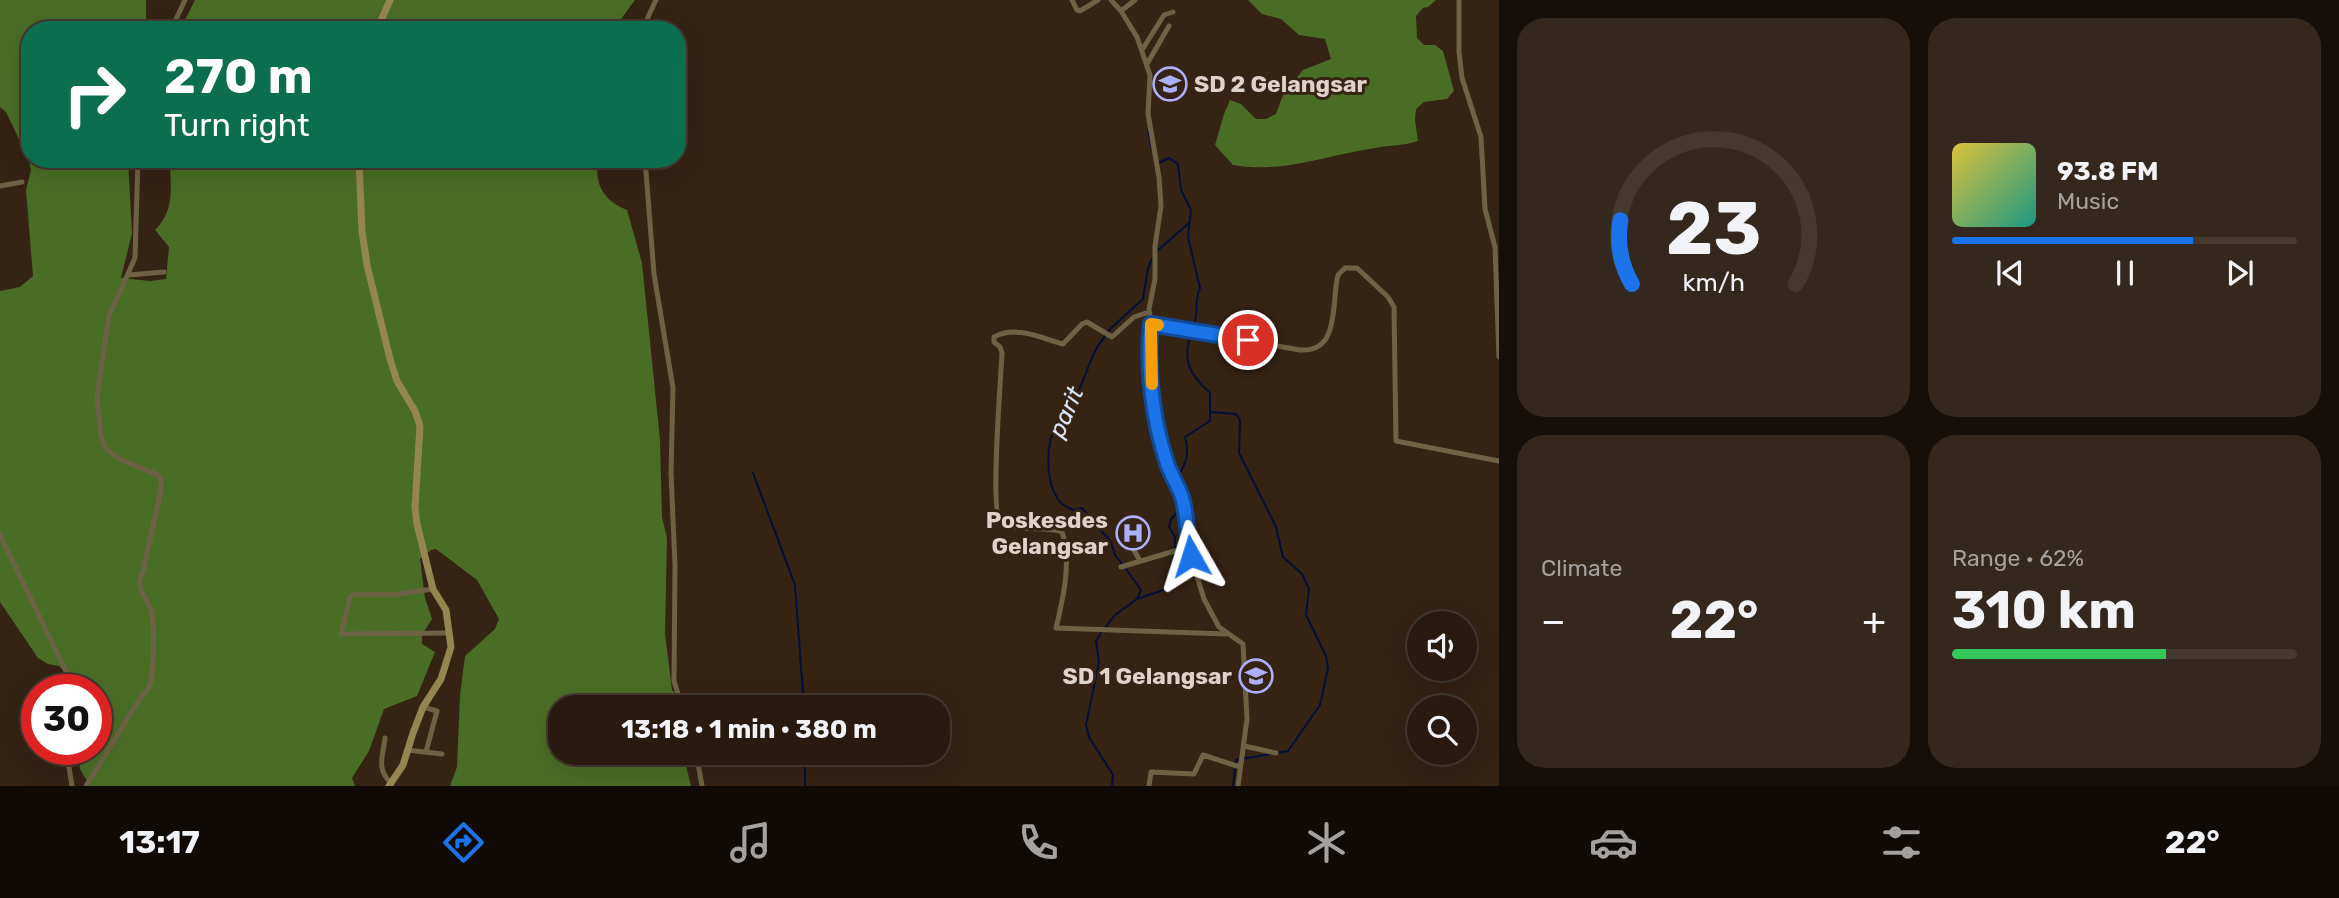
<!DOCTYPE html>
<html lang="en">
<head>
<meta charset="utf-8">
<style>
  :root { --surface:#281a0f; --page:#34271d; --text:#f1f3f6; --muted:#a5a19e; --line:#44382f; --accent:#1a73e8 }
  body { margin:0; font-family:Rubik,sans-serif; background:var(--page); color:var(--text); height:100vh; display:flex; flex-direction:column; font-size:26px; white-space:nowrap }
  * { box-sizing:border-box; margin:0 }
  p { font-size:23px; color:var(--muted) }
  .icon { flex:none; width:38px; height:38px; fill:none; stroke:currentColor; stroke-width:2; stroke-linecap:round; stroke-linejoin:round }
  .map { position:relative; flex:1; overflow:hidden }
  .details { display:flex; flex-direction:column; gap:18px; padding:18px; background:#160e08; width:840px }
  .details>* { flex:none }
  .banner { position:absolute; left:21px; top:21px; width:665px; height:147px; border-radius:28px; box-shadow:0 7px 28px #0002,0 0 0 2px var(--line); background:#0b6e4f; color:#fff; overflow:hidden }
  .controls { position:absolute; left:1407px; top:611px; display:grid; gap:14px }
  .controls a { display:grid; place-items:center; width:70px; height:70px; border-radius:50%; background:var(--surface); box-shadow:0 7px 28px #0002,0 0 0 2px var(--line); font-size:35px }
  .speed { position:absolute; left:21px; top:674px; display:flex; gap:14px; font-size:35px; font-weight:700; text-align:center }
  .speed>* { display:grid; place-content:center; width:91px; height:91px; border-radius:50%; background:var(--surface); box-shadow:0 7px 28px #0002,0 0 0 2px var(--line); line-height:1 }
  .speed .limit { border:10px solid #d22; background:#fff; color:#111 }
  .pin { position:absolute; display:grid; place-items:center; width:60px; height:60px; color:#fff; margin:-30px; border:4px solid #fff; border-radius:50%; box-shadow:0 2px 7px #0007 }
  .me { position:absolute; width:77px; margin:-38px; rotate:354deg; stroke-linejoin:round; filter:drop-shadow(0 0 5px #0008) }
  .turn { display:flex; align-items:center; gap:24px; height:147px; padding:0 28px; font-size:32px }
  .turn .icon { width:91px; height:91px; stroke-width:2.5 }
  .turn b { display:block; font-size:49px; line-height:60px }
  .big { font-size:52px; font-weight:700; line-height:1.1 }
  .details .widget { flex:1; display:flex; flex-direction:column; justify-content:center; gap:10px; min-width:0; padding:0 24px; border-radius:28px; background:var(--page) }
  .details .dial { align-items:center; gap:0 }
  .dial svg { height:182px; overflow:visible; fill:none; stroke:var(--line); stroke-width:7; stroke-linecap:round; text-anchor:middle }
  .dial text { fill:var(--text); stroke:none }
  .song { display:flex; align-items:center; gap:21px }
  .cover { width:84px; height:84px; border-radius:10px; background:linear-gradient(135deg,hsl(50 70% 55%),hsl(170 70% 35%)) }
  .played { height:7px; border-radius:4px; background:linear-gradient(90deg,var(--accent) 70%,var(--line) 70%) }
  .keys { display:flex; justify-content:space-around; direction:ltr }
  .heat { display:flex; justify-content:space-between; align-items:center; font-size:38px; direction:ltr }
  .charge { height:10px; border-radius:5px; background:linear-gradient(90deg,#34c759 62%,var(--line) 0) }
  .details .tiles { flex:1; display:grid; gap:18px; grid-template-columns:repeat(2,1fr) }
  .trip { position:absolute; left:548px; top:695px; width:402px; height:70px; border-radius:28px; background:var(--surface); box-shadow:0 7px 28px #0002,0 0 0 2px var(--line); font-weight:700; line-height:70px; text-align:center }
  .tabs { display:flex; height:112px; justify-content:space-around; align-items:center; background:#100a06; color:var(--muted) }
  .tabs .icon { width:49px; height:49px }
  .tabs .selected { color:var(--accent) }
  .tabs b { font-size:32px; color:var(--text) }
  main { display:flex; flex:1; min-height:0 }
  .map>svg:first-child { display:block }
</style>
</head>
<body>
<main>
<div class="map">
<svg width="1499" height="786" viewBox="0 0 1499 786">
  <rect width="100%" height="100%" fill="#352314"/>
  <path fill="#4a6d26" d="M0 0H146V30H30V159H128L132 233 121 278 150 281 166 279 169 247 155 230C176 209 170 187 170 159H599C593 184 604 201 627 210L642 263 660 440 662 517 667 538 665 633 672 690 676 694V707H560V752L683 753 691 786H450L457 767 460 695 465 656 495 629 499 619 477 580 436 549 431 550 420 559 425 598 432 619 422 635V644L435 652 417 696 384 709 369 751 352 778 355 786H90L80 769 78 749H96V690L80 689 59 666 48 664 38 658 0 602V291L20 287 33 276 26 190 31 170 29 160 6 112 0 107Z
    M195 0H635L613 30H180Z
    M1248 0H1436L1428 7 1423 8 1416 16 1417 38 1424 45H1435L1443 51 1454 91 1447 99 1424 102 1416 109 1415 120 1418 141C1404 146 1390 145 1375 148 1327 155 1282 174 1233 165L1215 145 1224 114 1230 100 1241 104 1256 119H1266L1276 114 1283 95 1303 70 1331 59 1325 39 1299 35 1281 19 1262 14Z"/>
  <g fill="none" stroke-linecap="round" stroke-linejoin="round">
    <path stroke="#001039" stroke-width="2" d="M1148 130 1152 149
      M1157 164 1169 158 1178 164 1181 190 1191 210 1188 237 1200 288C1194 300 1199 315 1193 328
      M1157 251 1189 223
      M1108 331 1143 299 1148 268 1152 259
      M1105 336C1091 353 1088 371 1079 390 1073 401 1064 411 1057 422 1046 443 1044 480 1059 501 1062 505 1069 508 1073 510L1082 508 1111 542 1115 555 1122 564
      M1210 412 1236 414 1240 420 1239 453 1276 527 1283 557 1302 574 1309 589 1306 615 1326 656 1328 668 1320 705 1288 751 1277 753
      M753 473 795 585 804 707
      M1177 479C1186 463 1190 454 1185 437L1210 421V393C1189 374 1182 361 1191 333
      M1126 569 1141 590 1137 599
      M1105 628 1115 615 1137 599 1166 589 1175 550V537L1169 527 1171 519 1179 511V497
      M1101 633 1096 641 1099 662 1086 725 1089 737 1113 775 1112 786
      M805 786V752
      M1233 786 1236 760 1271 754"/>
    <path stroke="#6d6344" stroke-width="5" d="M1072 0 1077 10 1080 11 1098 0
      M1111 0 1121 11 1137 37 1150 75 1148 114 1159 177 1161 206 1155 246V279L1149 309 1151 324 1150 368 1159 432 1165 459 1181 495 1189 528 1188 547 1204 599 1219 627 1243 644 1247 719 1238 786
      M1459 0V52L1462 78 1481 137 1485 209 1495 247 1499 357
      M1121 11 1135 0
      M171 30 185 0
      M642 30 656 0
      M1142 50 1164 15 1173 12
      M1147 64 1169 26
      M645 159 654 274 673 388 671 473 675 565 674 681 682 707
      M0 186 22 182
      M129 275 164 272
      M1149 312 1134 317 1112 337 1087 322 1082 324 1063 344C1041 338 1016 325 994 337V342L1000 347 1002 353C1001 376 990 511 1000 520 1015 534 1044 525 1062 532 1072 561 1063 599 1056 628L1226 634
      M1151 324 1300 350C1341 353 1331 301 1338 275L1345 268H1357L1388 297 1394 307 1396 441 1499 461
      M0 535 75 690
      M1129 541 1140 561
      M1121 567 1188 547
      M433 589 390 595 355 594 350 597 341 634 449 633
      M423 707 437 711 426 752
      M385 738C383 756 376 769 391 783
      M1244 746 1276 753
      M66 749 72 786
      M407 750 442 754
      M696 752 702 786
      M86 786 139 700C142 695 147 692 149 687 154 677 155 622 151 611 147 595 133 589 143 571L161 490V480L158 475 121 460 106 449 101 436 97 396 109 316 135 258 138 159
      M1149 786 1151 772 1194 774 1203 755 1240 767"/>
    <path stroke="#958551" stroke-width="7" d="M377 30 390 0
      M359 159 362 231 367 265 390 359 397 381 415 411 420 426 415 507 417 524 433 589 446 610 451 647 441 679 423 707 413 733 403 765 389 786"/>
  </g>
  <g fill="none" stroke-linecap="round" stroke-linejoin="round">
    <defs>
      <path id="route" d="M1191 556C1186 536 1188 517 1182 497 1178 486 1171 475 1167 463 1153 422 1146 366 1151 324L1248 340"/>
    </defs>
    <use href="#route" stroke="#114b97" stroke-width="18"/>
    <use href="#route" stroke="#1a73e8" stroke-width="12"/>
    <path stroke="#f59e0b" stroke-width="12" d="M1152 384 1151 329V324L1158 325"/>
  </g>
  <defs>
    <symbol id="school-ring" viewBox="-11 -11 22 22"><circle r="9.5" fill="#352314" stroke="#acaffb" stroke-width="1.5"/><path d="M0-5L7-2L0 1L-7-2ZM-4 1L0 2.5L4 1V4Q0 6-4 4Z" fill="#acaffb"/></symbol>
    <symbol id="hospital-ring" viewBox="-11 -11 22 22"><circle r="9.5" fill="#352314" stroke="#acaffb" stroke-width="1.5"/><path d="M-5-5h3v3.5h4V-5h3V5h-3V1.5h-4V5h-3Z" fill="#acaffb"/></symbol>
  </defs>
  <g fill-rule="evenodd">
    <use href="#school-ring" x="1151" y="65" width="38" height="38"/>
    <use href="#hospital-ring" x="1114" y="514" width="38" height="38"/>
    <use href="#school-ring" x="1237" y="657" width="38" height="38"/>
  </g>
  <g text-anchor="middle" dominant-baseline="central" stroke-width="6" stroke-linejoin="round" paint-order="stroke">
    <g font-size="23" font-weight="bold" fill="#ded2c9" stroke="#352314" text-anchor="end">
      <text x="1194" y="84" text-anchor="start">SD 2 Gelangsar</text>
      <text x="1108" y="520">Poskesdes<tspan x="1108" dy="26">Gelangsar</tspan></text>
      <text x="1232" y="676">SD 1 Gelangsar</text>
    </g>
    <g font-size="24" font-style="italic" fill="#d9e4f6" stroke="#352314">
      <text transform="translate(1066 412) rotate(-66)">parit</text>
    </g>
  </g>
</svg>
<div class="controls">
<a><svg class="icon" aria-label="sound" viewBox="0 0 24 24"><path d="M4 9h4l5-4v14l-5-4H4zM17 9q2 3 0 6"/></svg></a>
<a><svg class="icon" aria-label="search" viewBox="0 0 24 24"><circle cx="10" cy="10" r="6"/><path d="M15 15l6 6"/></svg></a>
</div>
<div class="speed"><div class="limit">30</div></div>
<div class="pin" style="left:1248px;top:340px;background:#d93025"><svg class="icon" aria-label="arrive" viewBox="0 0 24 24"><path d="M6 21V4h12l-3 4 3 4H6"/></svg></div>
<svg class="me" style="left:1191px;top:556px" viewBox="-20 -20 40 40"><path d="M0-17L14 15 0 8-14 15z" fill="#1a73e8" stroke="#fff" stroke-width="4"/></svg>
<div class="trip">13:18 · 1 min · 380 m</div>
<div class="banner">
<div class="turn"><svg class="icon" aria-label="right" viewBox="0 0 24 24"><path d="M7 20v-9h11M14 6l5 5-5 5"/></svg><div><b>270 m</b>Turn right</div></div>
</div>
</div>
<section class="details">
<div class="tiles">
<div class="widget dial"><svg viewBox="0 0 100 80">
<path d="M14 69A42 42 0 1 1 86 69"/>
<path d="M14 69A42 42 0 0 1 9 41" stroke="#1a73e8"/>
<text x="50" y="56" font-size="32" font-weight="700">23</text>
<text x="50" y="72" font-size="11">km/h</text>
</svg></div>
<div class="widget">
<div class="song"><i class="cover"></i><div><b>93.8 FM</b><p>Music</p></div></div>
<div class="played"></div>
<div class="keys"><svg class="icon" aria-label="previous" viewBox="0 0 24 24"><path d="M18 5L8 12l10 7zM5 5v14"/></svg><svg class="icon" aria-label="pause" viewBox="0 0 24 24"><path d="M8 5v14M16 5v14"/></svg><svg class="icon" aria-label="next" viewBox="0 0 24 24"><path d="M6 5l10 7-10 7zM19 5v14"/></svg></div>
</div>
<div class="widget"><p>Climate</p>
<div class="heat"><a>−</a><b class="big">22°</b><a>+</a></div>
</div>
<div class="widget"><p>Range · 62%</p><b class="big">310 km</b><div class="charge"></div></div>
</div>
</section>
</main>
<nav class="tabs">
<b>13:17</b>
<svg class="icon selected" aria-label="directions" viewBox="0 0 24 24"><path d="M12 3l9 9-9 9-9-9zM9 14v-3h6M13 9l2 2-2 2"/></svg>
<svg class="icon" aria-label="music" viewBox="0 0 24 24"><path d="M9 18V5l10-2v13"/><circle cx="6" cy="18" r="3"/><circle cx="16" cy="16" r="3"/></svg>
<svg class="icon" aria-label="phone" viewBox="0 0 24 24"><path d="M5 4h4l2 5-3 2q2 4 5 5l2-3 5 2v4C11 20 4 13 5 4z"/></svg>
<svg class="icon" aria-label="climate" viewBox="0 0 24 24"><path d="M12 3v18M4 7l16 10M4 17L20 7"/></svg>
<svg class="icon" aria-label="car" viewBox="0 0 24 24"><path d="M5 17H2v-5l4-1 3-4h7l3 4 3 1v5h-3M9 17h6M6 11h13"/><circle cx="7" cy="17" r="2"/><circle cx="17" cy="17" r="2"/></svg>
<svg class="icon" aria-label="filters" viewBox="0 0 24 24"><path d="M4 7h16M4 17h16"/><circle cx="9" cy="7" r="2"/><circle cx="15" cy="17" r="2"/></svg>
<b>22°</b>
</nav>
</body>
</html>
